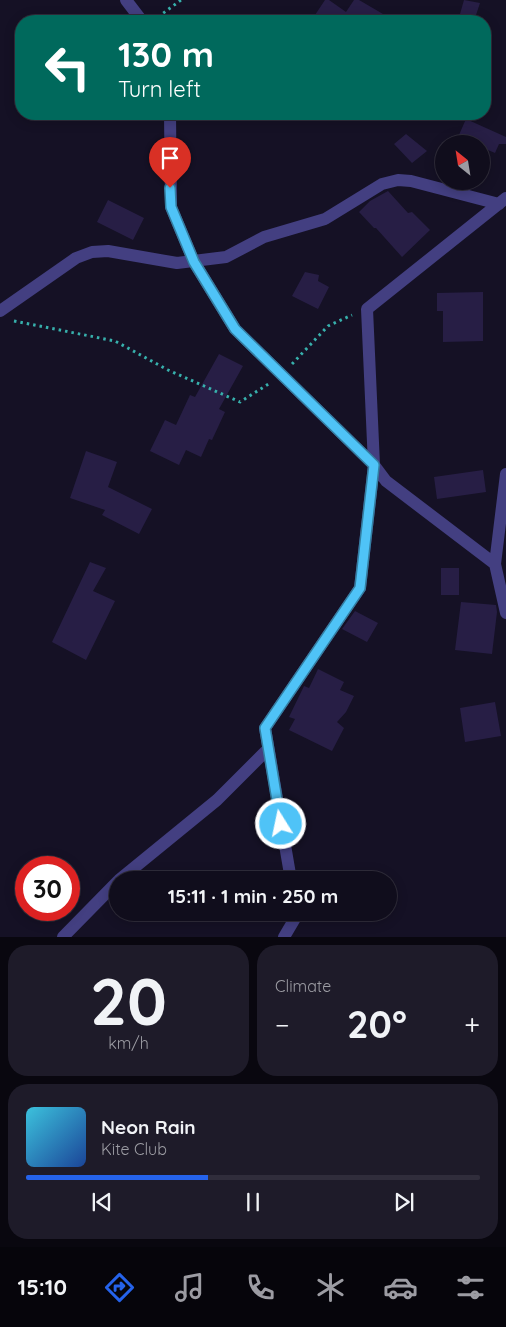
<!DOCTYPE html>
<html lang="en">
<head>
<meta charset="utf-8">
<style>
  :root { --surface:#100d1c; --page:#1e1b29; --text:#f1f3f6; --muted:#9c9ca3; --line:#302d3b; --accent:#2563eb }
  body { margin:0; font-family:Quicksand,sans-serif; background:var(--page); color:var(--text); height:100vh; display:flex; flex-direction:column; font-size:19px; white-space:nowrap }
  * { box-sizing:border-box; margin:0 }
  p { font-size:16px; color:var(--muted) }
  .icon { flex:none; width:28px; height:28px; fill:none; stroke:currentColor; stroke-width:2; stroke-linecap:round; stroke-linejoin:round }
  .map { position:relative; height:937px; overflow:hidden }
  .details { display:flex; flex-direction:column; gap:8px; padding:8px; background:#09070f; flex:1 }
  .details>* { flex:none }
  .hud { position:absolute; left:15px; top:15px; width:476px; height:105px; border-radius:20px; box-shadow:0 2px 12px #0003,0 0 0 1px var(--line); background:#00695c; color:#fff; overflow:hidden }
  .needle { width:32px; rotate:330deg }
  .fabs { position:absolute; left:435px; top:135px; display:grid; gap:10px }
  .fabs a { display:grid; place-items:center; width:55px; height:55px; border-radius:50%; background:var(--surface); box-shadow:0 2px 12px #0003,0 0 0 1px var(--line); font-size:25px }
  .speed { position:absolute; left:15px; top:856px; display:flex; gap:10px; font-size:25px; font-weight:700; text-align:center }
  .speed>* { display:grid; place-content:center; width:65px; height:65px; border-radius:50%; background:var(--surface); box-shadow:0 2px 12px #0003,0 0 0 1px var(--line); line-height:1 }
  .speed .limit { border:8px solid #d22; background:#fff; color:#111 }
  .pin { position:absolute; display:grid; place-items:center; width:42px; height:42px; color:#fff; margin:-51px -21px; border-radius:50% 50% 50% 0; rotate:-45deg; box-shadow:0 0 5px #0007 }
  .pin .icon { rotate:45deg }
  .me { position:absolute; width:55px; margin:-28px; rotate:350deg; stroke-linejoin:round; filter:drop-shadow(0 0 4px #0008) }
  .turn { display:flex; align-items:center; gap:18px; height:105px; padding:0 20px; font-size:22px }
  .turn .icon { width:65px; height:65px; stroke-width:2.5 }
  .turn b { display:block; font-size:35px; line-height:42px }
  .big { font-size:38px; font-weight:800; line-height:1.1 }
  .details .widget { flex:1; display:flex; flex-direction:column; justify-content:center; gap:8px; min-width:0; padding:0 18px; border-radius:20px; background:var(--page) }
  .details .dial { align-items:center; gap:0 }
  .dial b { font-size:65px; line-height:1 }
  .song { display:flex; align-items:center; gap:15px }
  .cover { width:60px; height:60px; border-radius:8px; background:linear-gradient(135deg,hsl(190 70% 55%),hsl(220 70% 35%)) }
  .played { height:5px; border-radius:2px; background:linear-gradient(90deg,var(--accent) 40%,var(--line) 40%) }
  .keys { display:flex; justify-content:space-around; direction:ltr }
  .heat { display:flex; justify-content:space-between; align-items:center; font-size:28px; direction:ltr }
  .details .tiles { flex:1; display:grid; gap:8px; grid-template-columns:1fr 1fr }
  .widget:last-child { grid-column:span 2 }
  .trip { position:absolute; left:109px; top:871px; width:288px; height:50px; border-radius:25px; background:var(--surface); box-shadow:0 2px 12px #0003,0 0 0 1px var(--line); font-weight:800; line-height:50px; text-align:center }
  .dock { display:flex; height:80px; justify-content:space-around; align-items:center; background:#06050b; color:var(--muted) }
  .dock .icon { width:35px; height:35px }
  .dock .on { color:var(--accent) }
  .dock b { font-size:22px; color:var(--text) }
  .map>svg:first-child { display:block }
</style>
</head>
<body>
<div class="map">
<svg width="506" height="937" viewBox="0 0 506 937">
  <rect width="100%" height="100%" fill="#151125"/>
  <path fill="#271e45" d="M325 0H329L346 12 354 0H359L395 21H311Z
    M464 0 480 3 474 21H458Z
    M466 119 506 137V144H499L495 153 481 147V144H455Z
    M406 134 427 151 412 163 394 144Z
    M388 191 408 213 412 212 430 230 402 257 376 228H374L359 212 370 201Z
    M108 200 144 218 133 240 97 222Z
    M305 272 319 275 318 281 329 287 318 309 292 296Z
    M483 292V341L443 342V311H437V293Z
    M219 354 243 366 219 409 225 412 212 440 209 439 201 457 186 450 179 465 150 451 165 420 176 425 190 395 195 397Z
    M86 451 117 462 108 487 152 509 139 534 102 515 105 510 70 498Z
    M483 470 486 492 437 499 434 477Z
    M90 562 106 568 93 591 115 601 86 660 52 642Z
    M441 568H459V595H441Z
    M461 602 496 605 497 612 492 654 455 650Z
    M355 611 378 623 367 642 342 629Z
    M318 669 344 682 340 690 354 696 346 712 337 722 344 728 332 751 289 730 295 719 289 717 304 686 309 688Z
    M495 702 501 736 465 742 460 708Z"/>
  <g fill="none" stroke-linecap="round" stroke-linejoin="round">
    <path stroke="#37b0ac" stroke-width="3" stroke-dasharray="2.5 4" stroke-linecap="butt" d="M158 17 181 0
      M14 321 115 341 168 370 240 402 270 383
      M292 364 328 326 352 315"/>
    <path stroke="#433f81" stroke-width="12" d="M126 0 142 21
      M170 114 171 207 194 262 235 329 374 465 386 481 495 564
      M0 311 76 258 92 252 108 251 177 263 226 257 264 237 325 219 382 184 398 180 411 181 499 204
      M506 474 495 564 506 613
      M119 880 217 800 268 749
      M291 880 265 728 360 588 374 465 367 309 506 198
      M63 937 118 881
      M284 937 297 915 296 912"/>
  </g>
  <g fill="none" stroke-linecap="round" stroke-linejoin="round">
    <defs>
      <path id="route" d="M170 188 171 207 194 262 235 329 374 465 360 588 265 728 281 824"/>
    </defs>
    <use href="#route" stroke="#337fa1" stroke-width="12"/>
    <use href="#route" stroke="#4fc3f7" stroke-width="9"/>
  </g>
</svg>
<div class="fabs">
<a><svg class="needle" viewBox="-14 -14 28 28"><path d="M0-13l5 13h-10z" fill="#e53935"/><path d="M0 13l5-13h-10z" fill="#9c9ca3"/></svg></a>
</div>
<div class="speed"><div class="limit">30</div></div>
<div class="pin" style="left:170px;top:188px;background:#d93025"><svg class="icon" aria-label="arrive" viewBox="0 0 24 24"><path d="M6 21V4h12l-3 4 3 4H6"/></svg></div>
<svg class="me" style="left:281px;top:824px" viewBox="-20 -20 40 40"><circle r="17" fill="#4fc3f7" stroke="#fff" stroke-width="3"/><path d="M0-11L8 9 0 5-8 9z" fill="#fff"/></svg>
<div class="trip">15:11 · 1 min · 250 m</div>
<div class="hud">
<div class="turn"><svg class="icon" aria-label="left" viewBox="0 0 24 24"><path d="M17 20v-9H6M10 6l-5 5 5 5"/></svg><div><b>130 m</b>Turn left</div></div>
</div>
</div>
<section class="details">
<div class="tiles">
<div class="widget dial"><b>20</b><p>km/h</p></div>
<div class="widget"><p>Climate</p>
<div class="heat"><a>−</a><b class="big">20°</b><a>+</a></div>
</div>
<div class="widget">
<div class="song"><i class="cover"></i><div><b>Neon Rain</b><p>Kite Club</p></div></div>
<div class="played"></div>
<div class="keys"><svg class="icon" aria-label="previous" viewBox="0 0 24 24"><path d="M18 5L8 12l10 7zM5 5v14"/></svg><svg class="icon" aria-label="pause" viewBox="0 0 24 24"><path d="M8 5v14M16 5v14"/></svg><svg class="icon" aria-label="next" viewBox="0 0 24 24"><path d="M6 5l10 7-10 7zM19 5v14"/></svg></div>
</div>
</div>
</section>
<nav class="dock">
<b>15:10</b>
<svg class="icon on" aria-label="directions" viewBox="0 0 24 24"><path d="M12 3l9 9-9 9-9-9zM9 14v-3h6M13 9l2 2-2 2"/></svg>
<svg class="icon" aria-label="music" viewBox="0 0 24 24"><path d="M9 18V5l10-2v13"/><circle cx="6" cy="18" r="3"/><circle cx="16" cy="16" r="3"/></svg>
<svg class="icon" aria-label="phone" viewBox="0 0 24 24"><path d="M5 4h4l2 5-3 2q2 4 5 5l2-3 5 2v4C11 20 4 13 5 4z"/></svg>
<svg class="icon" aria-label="climate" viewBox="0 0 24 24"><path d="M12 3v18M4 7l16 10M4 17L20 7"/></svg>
<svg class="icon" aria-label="car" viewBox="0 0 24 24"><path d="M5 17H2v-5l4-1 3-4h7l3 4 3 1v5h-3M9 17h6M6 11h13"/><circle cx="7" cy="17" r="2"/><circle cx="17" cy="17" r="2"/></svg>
<svg class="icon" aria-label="filters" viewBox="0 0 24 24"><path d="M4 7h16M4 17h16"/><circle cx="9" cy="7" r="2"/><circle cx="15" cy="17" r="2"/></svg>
</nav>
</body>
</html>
